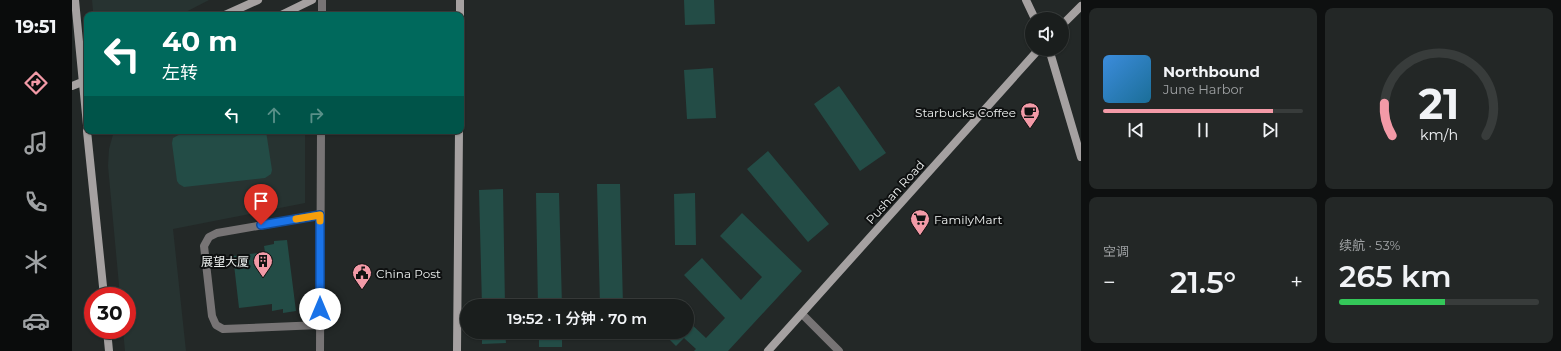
<!DOCTYPE html>
<html lang="zh">
<head>
<meta charset="utf-8">
<style>
  :root { --surface:#1a1e1d; --page:#232726; --text:#f1f3f6; --muted:#9fa2a4; --line:#383c3b; --accent:#f39aa7 }
  body { margin:0; font-family:Montserrat,"Noto Sans SC",sans-serif; background:var(--page); color:var(--text); height:100vh; display:flex; flex-direction:column; font-size:15px; white-space:nowrap }
  * { box-sizing:border-box; margin:0 }
  p { font-size:13px; color:var(--muted) }
  .icon { flex:none; width:22px; height:22px; fill:none; stroke:currentColor; stroke-width:2; stroke-linecap:round; stroke-linejoin:round }
  .map { position:relative; flex:1; overflow:hidden }
  .side { display:flex; flex-direction:column; gap:8px; padding:8px; background:#0e1010; width:480px }
  .side>* { flex:none }
  .guide { position:absolute; left:12px; top:12px; width:380px; height:122px; border-radius:8px; box-shadow:0 1px 3px #0004,0 0 0 1px var(--line); background:#00695c; color:#fff; overflow:hidden }
  .fabs { position:absolute; left:953px; top:12px; display:grid; gap:8px }
  .fabs a { display:grid; place-items:center; width:44px; height:44px; border-radius:50%; background:var(--surface); box-shadow:0 1px 3px #0004,0 0 0 1px var(--line); font-size:20px }
  .speed { position:absolute; left:12px; top:287px; display:flex; gap:8px; font-size:20px; font-weight:700; text-align:center }
  .speed>* { display:grid; place-content:center; width:52px; height:52px; border-radius:50%; background:var(--surface); box-shadow:0 1px 3px #0004,0 0 0 1px var(--line); line-height:1 }
  .speed .limit { border:6px solid #d22; background:#fff; color:#111 }
  .pin { position:absolute; display:grid; place-items:center; width:34px; height:34px; color:#fff; margin:-41px -17px; border-radius:50% 50% 50% 0; rotate:-45deg; box-shadow:0 0 4px #0007 }
  .pin .icon { rotate:45deg }
  .me { position:absolute; width:44px; margin:-22px; rotate:0deg; stroke-linejoin:round; filter:drop-shadow(0 0 3px #0008) }
  .turn { display:flex; align-items:center; gap:14px; height:84px; padding:0 12px; font-size:18px }
  .turn .icon { width:52px; height:52px; stroke-width:2.5 }
  .turn b { display:block; font-size:28px; line-height:34px }
  .lanes { display:flex; align-items:center; height:38px; padding:0 12px; background:#0003; justify-content:center; gap:20px; direction:ltr }
  .lanes .off { opacity:.35 }
  .big { font-size:30px; font-weight:600; line-height:1.1 }
  .side .card { flex:1; display:flex; flex-direction:column; justify-content:center; gap:6px; min-width:0; padding:0 14px; border-radius:8px; background:var(--page) }
  .side .dial { align-items:center; gap:0 }
  .dial svg { height:104px; overflow:visible; fill:none; stroke:var(--line); stroke-width:7; stroke-linecap:round; text-anchor:middle }
  .dial text { fill:var(--text); stroke:none }
  .song { display:flex; align-items:center; gap:12px }
  .cover { width:48px; height:48px; border-radius:6px; background:linear-gradient(135deg,hsl(210 70% 55%),hsl(200 70% 35%)) }
  .played { height:4px; border-radius:2px; background:linear-gradient(90deg,var(--accent) 85%,var(--line) 85%) }
  .keys { display:flex; justify-content:space-around; direction:ltr }
  .heat { display:flex; justify-content:space-between; align-items:center; font-size:22px; direction:ltr }
  .charge { height:6px; border-radius:3px; background:linear-gradient(90deg,#34c759 53%,var(--line) 0) }
  .side .tiles { flex:1; display:grid; gap:8px; grid-template-columns:repeat(2,1fr) }
  .trip { position:absolute; left:388px; top:299px; width:234px; height:40px; border-radius:20px; background:var(--surface); box-shadow:0 1px 3px #0004,0 0 0 1px var(--line); font-weight:600; line-height:40px; text-align:center }
  main { display:flex; flex:1; min-height:0 }
  .tabs { display:flex; flex-direction:column; width:72px; justify-content:space-around; align-items:center; background:#0a0c0c; color:var(--muted) }
  .tabs .icon { width:28px; height:28px }
  .tabs .on { color:var(--accent) }
  .tabs b { font-size:18px; color:var(--text) }
  .map>svg:first-child { display:block }
</style>
</head>
<body>
<main>
<nav class="tabs">
<b>19:51</b>
<svg class="icon on" aria-label="directions" viewBox="0 0 24 24"><path d="M12 3l9 9-9 9-9-9zM9 14v-3h6M13 9l2 2-2 2"/></svg>
<svg class="icon" aria-label="music" viewBox="0 0 24 24"><path d="M9 18V5l10-2v13"/><circle cx="6" cy="18" r="3"/><circle cx="16" cy="16" r="3"/></svg>
<svg class="icon" aria-label="phone" viewBox="0 0 24 24"><path d="M5 4h4l2 5-3 2q2 4 5 5l2-3 5 2v4C11 20 4 13 5 4z"/></svg>
<svg class="icon" aria-label="climate" viewBox="0 0 24 24"><path d="M12 3v18M4 7l16 10M4 17L20 7"/></svg>
<svg class="icon" aria-label="car" viewBox="0 0 24 24"><path d="M5 17H2v-5l4-1 3-4h7l3 4 3 1v5h-3M9 17h6M6 11h13"/><circle cx="7" cy="17" r="2"/><circle cx="17" cy="17" r="2"/></svg>
</nav>
<div class="map">
<svg width="1009" height="351" viewBox="0 0 1009 351">
  <rect width="100%" height="100%" fill="#232827"/>
  <path fill="#273331" d="M20 0H137L108 15H24L21 11Z
    M42 131H233V203L101 229 114 351H53L51 330H55V296H48L36 166 37 149Z"/>
  <path fill="#234c46" d="M612 0H642L643 24 613 25Z
    M641 68 644 118 615 119 612 70Z
    M767 86 814 153 788 171 742 104Z
    M114 131H194L200 170 199 174 193 178 112 187 107 184 105 181 100 143 101 138Z
    M696 151 757 224 736 242 675 169Z
    M525 184H548L551 306H528Z
    M431 189 433 306H410L407 190Z
    M464 193H487L490 306H466Z
    M623 193 624 245H603L602 194Z
    M670 213 730 271 656 351H622L624 349 612 338 604 346 590 332H615V320L634 338 653 318 612 275 630 258 669 300 690 277 648 236Z
    M215 240 224 311 211 313V309L200 311V304L167 308 161 256 193 252 192 246 202 244V241Z
    M410 332H433L434 343 410 344Z
    M467 332H490V347H467Z"/>
  <g fill="none" stroke-linecap="round" stroke-linejoin="round">
    <path stroke="#777475" stroke-width="8" d="M248 325 151 329 144 325 140 316 132 246 137 237 145 233 249 215"/>
    <path stroke="#777475" stroke-width="8" d="M250 15V0
      M730 314 767 351
      M248 351 249 131"/>
    <path stroke="#a5a1a1" stroke-width="8" d="M3 0 15 125
      M954 0 963 19
      M153 15 186 0
      M209 15 240 0
      M388 15V0
      M990 25 1009 6
      M977 49 1009 157
      M0 86 15 80
      M15 131 32 296
      M35 330 37 351
      M385 351 387 131
      M696 351 967 49"/>
  </g>
  <g fill="none" stroke-linecap="round" stroke-linejoin="round">
    <defs>
      <path id="route" d="M189 225 248 215V309"/>
    </defs>
    <use href="#route" stroke="#114b97" stroke-width="10"/>
    <use href="#route" stroke="#1a73e8" stroke-width="7"/>
    <path stroke="#f59e0b" stroke-width="7" d="M224 219 248 215V221"/>
  </g>
  <defs>
    <symbol id="cafe-pin" viewBox="-11 -11 22 30"><path d="M0 17L-7.5 6A9.5 9.5 0 1 1 7.5 6Z" fill="#f39aa7" stroke="#0e1010"/><path d="M-5.5-4.5H6V0H3Q3 3.5 0 3.5H-2.5Q-5.5 3.5-5.5 0ZM3-3.2v2h1.7v-2ZM-6 4.5H4V6H-6Z" fill="#111"/></symbol>
    <symbol id="supermarket-pin" viewBox="-11 -11 22 30"><path d="M0 17L-7.5 6A9.5 9.5 0 1 1 7.5 6Z" fill="#f39aa7" stroke="#0e1010"/><path d="M-6-5.5h2.5l.6 2H6L4.5 2H-2.5L-4.4-4H-6ZM-1.5 3.2a1.3 1.3 0 1 0 .1 0ZM3 3.2a1.3 1.3 0 1 0 .1 0Z" fill="#111"/></symbol>
    <symbol id="building-pin" viewBox="-11 -11 22 30"><path d="M0 17L-7.5 6A9.5 9.5 0 1 1 7.5 6Z" fill="#f39aa7" stroke="#0e1010"/><path d="M-4-6H4V6H1V3H-1V6H-4ZM-2.5-4.3h1.7v1.8h-1.7ZM.8-4.3h1.7v1.8H.8ZM-2.5-1h1.7V.8h-1.7ZM.8-1h1.7V.8H.8Z" fill="#111"/></symbol>
    <symbol id="civic-pin" viewBox="-11 -11 22 30"><path d="M0 17L-7.5 6A9.5 9.5 0 1 1 7.5 6Z" fill="#f39aa7" stroke="#0e1010"/><path d="M-.6-6.5H3V-4.5H.6V-3L4-1V1h2V6H-6V1h2V-1L-.6-3ZM-1.2 2.5V6h2.4V2.5Z" fill="#111"/></symbol>
  </defs>
  <g fill-rule="evenodd">
    <use href="#cafe-pin" x="947" y="101" width="22" height="30"/>
    <use href="#supermarket-pin" x="837" y="208" width="22" height="30"/>
    <use href="#building-pin" x="180" y="250" width="22" height="30"/>
    <use href="#civic-pin" x="279" y="262" width="22" height="30"/>
  </g>
  <g text-anchor="middle" dominant-baseline="central" stroke-width="4" stroke-linejoin="round" paint-order="stroke">
    <g font-size="12" fill="#edf0ef" stroke="#0e1010" text-anchor="end">
      <text x="944" y="112">Starbucks Coffee</text>
      <text x="862" y="219" text-anchor="start">FamilyMart</text>
      <text x="177" y="261">展望大厦</text>
      <text x="304" y="273" text-anchor="start">China Post</text>
    </g>
    <g font-size="12" fill="#edf0ef" stroke="#0e1010">
      <text transform="translate(823 192) rotate(-48)">Pushan Road</text>
    </g>
  </g>
</svg>
<div class="fabs">
<a><svg class="icon" aria-label="sound" viewBox="0 0 24 24"><path d="M4 9h4l5-4v14l-5-4H4zM17 9q2 3 0 6"/></svg></a>
</div>
<div class="speed"><div class="limit">30</div></div>
<div class="pin" style="left:189px;top:225px;background:#d93025"><svg class="icon" aria-label="arrive" viewBox="0 0 24 24"><path d="M6 21V4h12l-3 4 3 4H6"/></svg></div>
<svg class="me" style="left:248px;top:309px" viewBox="-20 -20 40 40"><circle r="19" fill="#fff"/><path d="M0-13L10 11 0 6-10 11z" fill="#1a73e8"/></svg>
<div class="trip">19:52 · 1 分钟 · 70 m</div>
<div class="guide">
<div class="turn"><svg class="icon" aria-label="left" viewBox="0 0 24 24"><path d="M17 20v-9H6M10 6l-5 5 5 5"/></svg><div><b>40 m</b>左转</div></div>
<div class="lanes"><svg class="icon" aria-label="left" viewBox="0 0 24 24"><path d="M17 20v-9H6M10 6l-5 5 5 5"/></svg><svg class="icon off" aria-label="ahead" viewBox="0 0 24 24"><path d="M12 20V5M6 11l6-6 6 6"/></svg><svg class="icon off" aria-label="right" viewBox="0 0 24 24"><path d="M7 20v-9h11M14 6l5 5-5 5"/></svg></div>
</div>
</div>
<section class="side">
<div class="tiles">
<div class="card">
<div class="song"><i class="cover"></i><div><b>Northbound</b><p>June Harbor</p></div></div>
<div class="played"></div>
<div class="keys"><svg class="icon" aria-label="previous" viewBox="0 0 24 24"><path d="M18 5L8 12l10 7zM5 5v14"/></svg><svg class="icon" aria-label="pause" viewBox="0 0 24 24"><path d="M8 5v14M16 5v14"/></svg><svg class="icon" aria-label="next" viewBox="0 0 24 24"><path d="M6 5l10 7-10 7zM19 5v14"/></svg></div>
</div>
<div class="card dial"><svg viewBox="0 0 100 80">
<path d="M14 69A42 42 0 1 1 86 69"/>
<path d="M14 69A42 42 0 0 1 8 44" stroke="#f39aa7"/>
<text x="50" y="56" font-size="32" font-weight="700">21</text>
<text x="50" y="72" font-size="11">km/h</text>
</svg></div>
<div class="card"><p>空调</p>
<div class="heat"><a>−</a><b class="big">21.5°</b><a>+</a></div>
</div>
<div class="card"><p>续航 · 53%</p><b class="big">265 km</b><div class="charge"></div></div>
</div>
</section>
</main>
</body>
</html>
